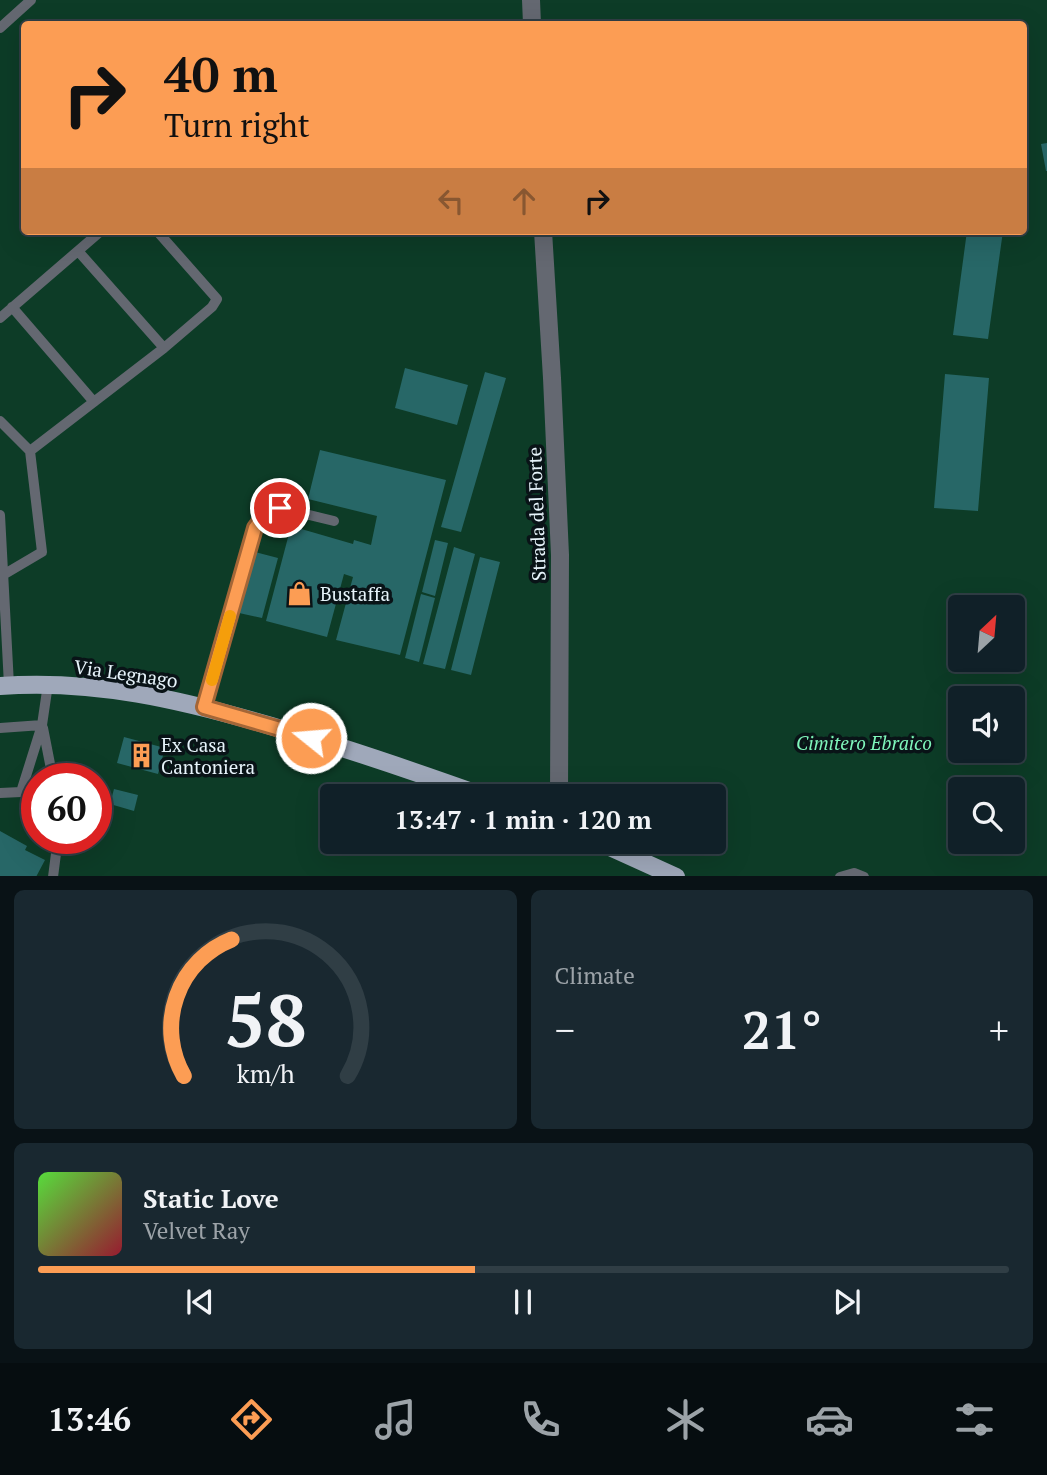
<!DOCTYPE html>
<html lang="en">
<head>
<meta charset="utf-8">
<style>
  :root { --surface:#102028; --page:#192830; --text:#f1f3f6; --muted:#9ca3a8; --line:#303e45; --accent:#fc9d54 }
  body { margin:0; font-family:"PT Serif",serif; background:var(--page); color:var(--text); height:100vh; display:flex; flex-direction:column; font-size:26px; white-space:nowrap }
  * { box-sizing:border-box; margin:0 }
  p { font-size:23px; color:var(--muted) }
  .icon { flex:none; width:38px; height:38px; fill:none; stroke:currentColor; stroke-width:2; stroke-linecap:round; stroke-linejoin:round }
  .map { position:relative; height:876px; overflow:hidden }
  .side { display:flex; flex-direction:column; gap:14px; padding:14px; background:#091216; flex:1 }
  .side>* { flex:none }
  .top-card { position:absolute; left:21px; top:21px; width:1006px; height:214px; border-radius:7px; box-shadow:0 7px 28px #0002,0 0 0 2px var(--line); background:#fc9d54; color:#111; overflow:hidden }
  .needle { width:46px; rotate:26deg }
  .controls { position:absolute; left:948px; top:595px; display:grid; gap:14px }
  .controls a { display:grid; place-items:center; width:77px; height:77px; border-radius:7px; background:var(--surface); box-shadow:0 7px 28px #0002,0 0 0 2px var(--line); font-size:35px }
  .speed { position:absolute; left:21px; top:763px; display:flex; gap:14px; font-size:35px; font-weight:700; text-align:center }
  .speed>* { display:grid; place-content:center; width:91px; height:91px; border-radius:50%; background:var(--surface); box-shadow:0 7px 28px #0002,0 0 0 2px var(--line); line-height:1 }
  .speed .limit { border:10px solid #d22; background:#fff; color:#111 }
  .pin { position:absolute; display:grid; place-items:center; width:60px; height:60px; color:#fff; margin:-30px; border:4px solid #fff; border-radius:50%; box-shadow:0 2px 7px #0007 }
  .me { position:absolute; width:77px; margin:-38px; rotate:287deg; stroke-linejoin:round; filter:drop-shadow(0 0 5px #0008) }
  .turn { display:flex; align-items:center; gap:24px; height:147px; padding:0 28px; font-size:32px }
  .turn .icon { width:91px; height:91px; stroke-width:2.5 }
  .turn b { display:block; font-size:49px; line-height:60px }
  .lanes { display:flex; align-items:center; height:66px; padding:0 28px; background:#0003; justify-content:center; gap:35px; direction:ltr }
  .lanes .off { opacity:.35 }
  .big { font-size:52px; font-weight:700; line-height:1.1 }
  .side .card { flex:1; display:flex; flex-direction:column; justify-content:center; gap:10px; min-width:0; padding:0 24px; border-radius:10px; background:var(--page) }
  .side .dial { align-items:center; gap:0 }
  .dial svg { height:182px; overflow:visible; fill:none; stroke:var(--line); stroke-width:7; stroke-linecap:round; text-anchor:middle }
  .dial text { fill:var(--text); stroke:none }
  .song { display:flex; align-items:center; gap:21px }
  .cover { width:84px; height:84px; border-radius:10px; background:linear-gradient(135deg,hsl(110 70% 55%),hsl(350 70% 35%)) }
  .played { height:7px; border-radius:4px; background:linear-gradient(90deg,var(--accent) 45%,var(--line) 45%) }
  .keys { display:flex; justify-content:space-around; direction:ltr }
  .heat { display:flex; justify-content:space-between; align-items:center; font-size:38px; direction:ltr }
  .side .tiles { flex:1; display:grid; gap:14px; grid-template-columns:1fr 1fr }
  .card:last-child { grid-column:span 2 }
  .trip { position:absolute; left:320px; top:784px; width:406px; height:70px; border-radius:7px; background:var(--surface); box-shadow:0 7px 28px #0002,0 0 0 2px var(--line); font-weight:700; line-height:70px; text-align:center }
  .tab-bar { display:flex; height:112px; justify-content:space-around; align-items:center; background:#060d10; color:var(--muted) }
  .tab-bar .icon { width:49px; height:49px }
  .tab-bar .current { color:var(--accent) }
  .tab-bar b { font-size:32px; color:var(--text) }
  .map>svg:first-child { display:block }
</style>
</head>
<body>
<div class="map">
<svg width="1047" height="877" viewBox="0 0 1047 877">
  <rect width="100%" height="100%" fill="#162b35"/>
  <path fill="#0d3c27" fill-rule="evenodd" d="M0 0H1047V876H0ZM24 24H1024V231H24ZM961 607H1013V660H961ZM961 698H1013V751H961ZM37 779H96V838H37ZM961 789H1013V842H961ZM332 796H714V842H332Z"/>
  <path fill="#276767" d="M1047 143V171H1046L1041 144Z
    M967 231H1003L988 339 953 335Z
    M405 368 468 385 457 425 395 408Z
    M485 372 506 378 461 532 441 527Z
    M945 374 989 378 978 511 934 508Z
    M320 450 446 480 400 655 336 640 353 577 344 574 327 637 266 621 291 526 353 544 354 540 371 545 377 516 308 499Z
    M435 540 448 543 435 596 422 592Z
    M454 547 475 554 445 669 423 664Z
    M255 552 278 558 262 618 239 613Z
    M480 557 500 562 471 675 451 670Z
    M421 594 435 598 419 662 405 658Z
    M124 737 165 748 158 774 117 763Z
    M114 789 138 795 134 811 110 804Z
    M0 831 27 846 25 850 45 860 36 877H0Z"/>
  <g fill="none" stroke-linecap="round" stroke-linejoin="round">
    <path stroke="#646871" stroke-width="10" d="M0 28 31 0
      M78 251 164 348
      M12 307 94 402
      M0 318 101 231
      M0 421 30 451
      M0 515 9 685
      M3 575 42 552 30 451 164 348 212 307 217 299 157 231
      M204 707 258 523 272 509 280 508 334 521
      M0 728 42 725 48 684
      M43 728 53 779
      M0 793 21 792 42 725
      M53 877 58 838
      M840 877 854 873 864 877"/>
    <path stroke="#646871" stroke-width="18" d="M531 0 532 24
      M543 231 552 378 560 555 559 796"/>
    <path stroke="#9fa8ba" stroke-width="18" d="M0 686C94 679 182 700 271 726 343 747 413 771 483 796
      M599 842 676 877"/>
  </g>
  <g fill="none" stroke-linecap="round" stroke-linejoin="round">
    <defs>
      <path id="route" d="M280 508C268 510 262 518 255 528L204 707 311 738"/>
    </defs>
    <use href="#route" stroke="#a46637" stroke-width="18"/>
    <use href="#route" stroke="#fc9d54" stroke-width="12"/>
    <path stroke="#f59e0b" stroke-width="12" d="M212 680 230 616"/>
  </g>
  <defs>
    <symbol id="shop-bare" viewBox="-9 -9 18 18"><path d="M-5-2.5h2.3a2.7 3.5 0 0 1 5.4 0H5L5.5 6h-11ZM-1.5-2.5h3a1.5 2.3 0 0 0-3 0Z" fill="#fc9d54" stroke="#091317" stroke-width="2.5" paint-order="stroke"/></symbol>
    <symbol id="building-bare" viewBox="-9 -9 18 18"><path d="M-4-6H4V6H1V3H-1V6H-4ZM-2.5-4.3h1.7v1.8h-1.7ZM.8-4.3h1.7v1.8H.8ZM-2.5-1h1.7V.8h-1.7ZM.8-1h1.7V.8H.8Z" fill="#fc9d54" stroke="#091317" stroke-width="2.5" paint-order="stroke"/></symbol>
  </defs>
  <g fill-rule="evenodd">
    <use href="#shop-bare" x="282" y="576" width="35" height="35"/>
    <use href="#building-bare" x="124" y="738" width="35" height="35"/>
  </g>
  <g text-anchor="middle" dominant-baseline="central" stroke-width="7" stroke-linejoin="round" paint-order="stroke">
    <g font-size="19" fill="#e7f4fb" stroke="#091317">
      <text transform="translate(536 514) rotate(-92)">Strada del Forte</text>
      <text transform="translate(126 673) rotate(8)">Via Legnago</text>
    </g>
    <g font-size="19" fill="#e7f4fb" stroke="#091317" text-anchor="start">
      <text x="320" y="593">Bustaffa</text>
      <text x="161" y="744">Ex Casa<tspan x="161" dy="22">Cantoniera</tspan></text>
    </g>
    <g font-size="19" font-style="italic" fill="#7ff6bb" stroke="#091317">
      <text x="864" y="742">Cimitero Ebraico</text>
    </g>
  </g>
</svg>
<div class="controls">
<a><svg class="needle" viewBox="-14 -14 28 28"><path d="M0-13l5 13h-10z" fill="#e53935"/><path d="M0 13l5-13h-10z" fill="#9ca3a8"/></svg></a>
<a><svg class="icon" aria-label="sound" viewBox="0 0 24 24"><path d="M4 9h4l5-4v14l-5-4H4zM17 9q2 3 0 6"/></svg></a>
<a><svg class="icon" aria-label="search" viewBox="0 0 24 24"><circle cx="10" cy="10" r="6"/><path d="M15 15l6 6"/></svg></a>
</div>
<div class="speed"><div class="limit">60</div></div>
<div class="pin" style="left:280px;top:508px;background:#d93025"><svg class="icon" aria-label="arrive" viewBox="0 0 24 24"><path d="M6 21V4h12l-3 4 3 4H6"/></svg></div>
<svg class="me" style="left:311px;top:738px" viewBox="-20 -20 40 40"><circle r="17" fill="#fc9d54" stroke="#fff" stroke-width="3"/><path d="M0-11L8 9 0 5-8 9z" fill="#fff"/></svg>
<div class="trip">13:47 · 1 min · 120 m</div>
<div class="top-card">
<div class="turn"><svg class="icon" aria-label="right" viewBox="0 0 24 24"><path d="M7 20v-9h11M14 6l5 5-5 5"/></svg><div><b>40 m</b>Turn right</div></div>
<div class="lanes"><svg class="icon off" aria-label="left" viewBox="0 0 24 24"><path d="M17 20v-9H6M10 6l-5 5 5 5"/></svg><svg class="icon off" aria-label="ahead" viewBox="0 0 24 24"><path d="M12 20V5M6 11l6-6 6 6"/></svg><svg class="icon" aria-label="right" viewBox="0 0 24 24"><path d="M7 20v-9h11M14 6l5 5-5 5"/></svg></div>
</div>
</div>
<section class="side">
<div class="tiles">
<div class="card dial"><svg viewBox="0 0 100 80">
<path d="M14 69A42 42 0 1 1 86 69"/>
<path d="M14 69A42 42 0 0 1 35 9" stroke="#fc9d54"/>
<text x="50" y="56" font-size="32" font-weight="700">58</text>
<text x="50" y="72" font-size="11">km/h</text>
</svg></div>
<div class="card"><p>Climate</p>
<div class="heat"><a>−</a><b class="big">21°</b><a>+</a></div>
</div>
<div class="card">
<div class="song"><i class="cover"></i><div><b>Static Love</b><p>Velvet Ray</p></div></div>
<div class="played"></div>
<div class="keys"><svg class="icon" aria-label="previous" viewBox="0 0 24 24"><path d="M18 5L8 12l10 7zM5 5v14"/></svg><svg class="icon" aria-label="pause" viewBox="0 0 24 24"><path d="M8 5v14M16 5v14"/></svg><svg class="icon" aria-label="next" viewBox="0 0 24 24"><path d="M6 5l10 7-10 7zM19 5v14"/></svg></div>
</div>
</div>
</section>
<nav class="tab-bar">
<b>13:46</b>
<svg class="icon current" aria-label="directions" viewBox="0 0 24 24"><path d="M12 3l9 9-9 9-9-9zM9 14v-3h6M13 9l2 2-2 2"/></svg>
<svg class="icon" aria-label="music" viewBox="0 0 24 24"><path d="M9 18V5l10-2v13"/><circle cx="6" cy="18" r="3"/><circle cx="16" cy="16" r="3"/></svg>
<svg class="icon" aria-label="phone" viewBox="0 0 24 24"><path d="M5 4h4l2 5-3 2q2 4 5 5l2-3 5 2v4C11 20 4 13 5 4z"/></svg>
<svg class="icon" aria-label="climate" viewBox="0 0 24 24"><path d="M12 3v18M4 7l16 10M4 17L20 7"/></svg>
<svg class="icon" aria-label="car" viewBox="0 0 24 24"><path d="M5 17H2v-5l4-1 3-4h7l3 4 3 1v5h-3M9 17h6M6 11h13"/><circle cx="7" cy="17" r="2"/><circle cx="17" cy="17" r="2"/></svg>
<svg class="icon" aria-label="filters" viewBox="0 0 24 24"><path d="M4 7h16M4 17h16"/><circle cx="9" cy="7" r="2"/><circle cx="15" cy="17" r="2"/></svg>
</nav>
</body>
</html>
